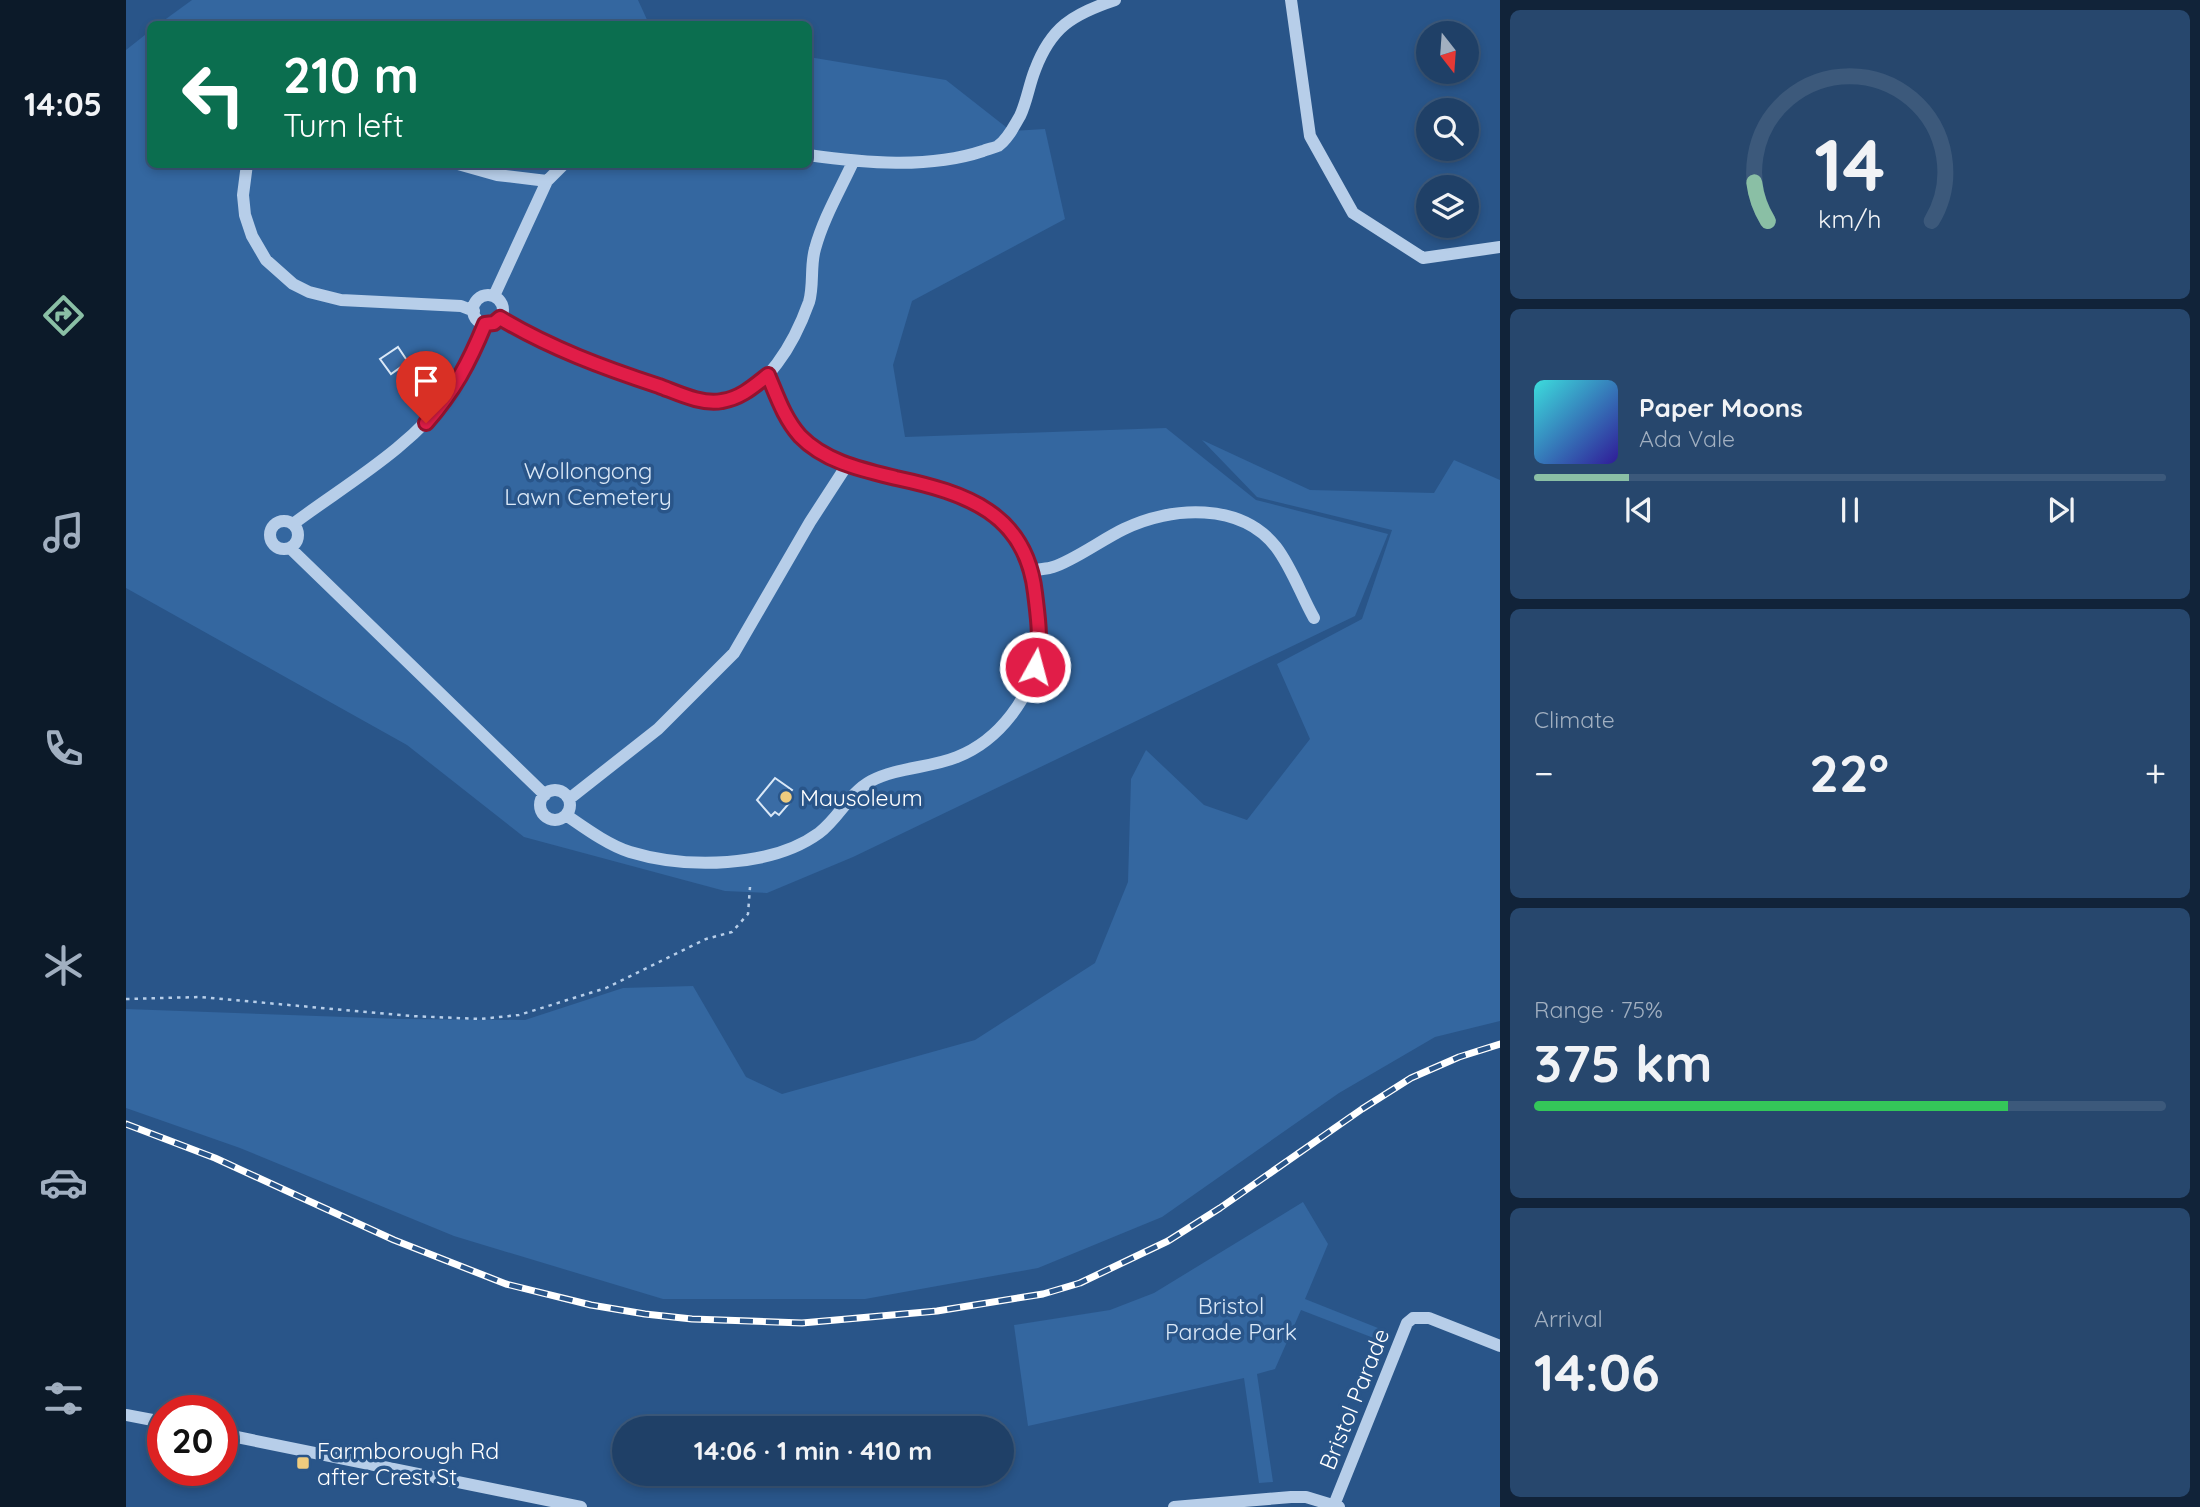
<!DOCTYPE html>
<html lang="en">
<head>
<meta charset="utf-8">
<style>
  :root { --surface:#1f4067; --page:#27476d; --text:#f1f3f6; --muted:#a1afc0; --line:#3c597b; --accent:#8abfa5 }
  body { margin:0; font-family:Quicksand,sans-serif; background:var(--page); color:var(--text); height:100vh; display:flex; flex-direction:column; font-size:26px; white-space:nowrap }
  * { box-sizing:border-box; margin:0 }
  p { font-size:23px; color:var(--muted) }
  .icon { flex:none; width:38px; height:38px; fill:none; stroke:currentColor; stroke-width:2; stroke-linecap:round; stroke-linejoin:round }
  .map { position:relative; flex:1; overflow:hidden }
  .side { display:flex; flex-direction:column; gap:10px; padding:10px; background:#112339; width:700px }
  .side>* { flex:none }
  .guide { position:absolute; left:21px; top:21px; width:665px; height:147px; border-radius:10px; box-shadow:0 4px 10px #0003,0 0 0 2px var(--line); background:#0b6e4f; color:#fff; overflow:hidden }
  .needle { width:46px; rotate:163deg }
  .tools { position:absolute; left:1290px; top:21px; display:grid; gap:14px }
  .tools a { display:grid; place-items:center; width:63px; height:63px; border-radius:50%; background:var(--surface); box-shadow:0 4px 10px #0003,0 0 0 2px var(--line); font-size:35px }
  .speed { position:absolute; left:21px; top:1395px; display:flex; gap:14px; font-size:35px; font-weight:700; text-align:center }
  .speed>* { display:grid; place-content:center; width:91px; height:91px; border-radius:50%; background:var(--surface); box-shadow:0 4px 10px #0003,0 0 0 2px var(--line); line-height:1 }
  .speed .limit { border:10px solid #d22; background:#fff; color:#111 }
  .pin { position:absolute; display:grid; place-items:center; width:60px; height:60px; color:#fff; margin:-72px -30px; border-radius:50% 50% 50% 0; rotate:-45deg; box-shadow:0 0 7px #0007 }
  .pin .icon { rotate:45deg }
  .me { position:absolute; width:77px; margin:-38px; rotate:7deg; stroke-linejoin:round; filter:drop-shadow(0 0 5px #0008) }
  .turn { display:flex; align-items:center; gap:24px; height:147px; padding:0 21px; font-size:32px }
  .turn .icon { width:91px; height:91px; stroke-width:2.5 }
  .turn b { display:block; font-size:49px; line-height:60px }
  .big { font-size:52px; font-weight:700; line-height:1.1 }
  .side .widget { flex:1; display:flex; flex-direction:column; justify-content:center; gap:10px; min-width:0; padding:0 24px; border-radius:10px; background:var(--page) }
  .side .dial { align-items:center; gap:0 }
  .dial svg { height:182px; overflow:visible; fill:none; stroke:var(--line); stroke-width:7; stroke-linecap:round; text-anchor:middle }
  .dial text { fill:var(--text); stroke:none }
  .song { display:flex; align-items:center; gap:21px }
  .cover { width:84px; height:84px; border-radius:10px; background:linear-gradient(135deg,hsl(180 70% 55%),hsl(250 70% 35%)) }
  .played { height:7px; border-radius:4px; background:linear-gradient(90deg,var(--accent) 15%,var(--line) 15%) }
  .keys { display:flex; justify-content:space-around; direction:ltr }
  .heat { display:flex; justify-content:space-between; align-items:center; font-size:38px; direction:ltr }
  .charge { height:10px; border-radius:5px; background:linear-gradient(90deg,#34c759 75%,var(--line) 0) }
  .trip { position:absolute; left:486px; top:1416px; width:402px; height:70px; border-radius:35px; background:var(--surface); box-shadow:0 4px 10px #0003,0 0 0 2px var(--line); font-weight:700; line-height:70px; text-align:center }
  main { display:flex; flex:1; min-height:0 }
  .tabs { display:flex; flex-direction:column; width:126px; justify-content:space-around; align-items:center; background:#0c1a29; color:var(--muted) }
  .tabs .icon { width:49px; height:49px }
  .tabs .active { color:var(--accent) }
  .tabs b { font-size:32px; color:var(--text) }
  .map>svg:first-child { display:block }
</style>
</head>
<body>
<main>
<nav class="tabs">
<b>14:05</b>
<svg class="icon active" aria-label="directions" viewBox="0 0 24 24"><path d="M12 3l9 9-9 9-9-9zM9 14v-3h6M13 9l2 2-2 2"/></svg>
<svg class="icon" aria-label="music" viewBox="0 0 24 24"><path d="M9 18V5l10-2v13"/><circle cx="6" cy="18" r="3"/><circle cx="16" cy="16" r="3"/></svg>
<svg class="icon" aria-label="phone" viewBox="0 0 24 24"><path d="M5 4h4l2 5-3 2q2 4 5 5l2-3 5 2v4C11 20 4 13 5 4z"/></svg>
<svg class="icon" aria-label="climate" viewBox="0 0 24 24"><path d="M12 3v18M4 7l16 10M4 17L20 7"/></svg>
<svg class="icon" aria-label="car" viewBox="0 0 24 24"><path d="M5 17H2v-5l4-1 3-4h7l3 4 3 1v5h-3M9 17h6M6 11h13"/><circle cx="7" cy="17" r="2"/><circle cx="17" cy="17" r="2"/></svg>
<svg class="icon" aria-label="filters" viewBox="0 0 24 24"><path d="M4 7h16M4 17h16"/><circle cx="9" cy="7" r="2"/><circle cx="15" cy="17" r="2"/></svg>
</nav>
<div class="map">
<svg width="1374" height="1507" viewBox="0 0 1374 1507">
  <rect width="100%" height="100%" fill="#295589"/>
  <path fill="#3467a0" d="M66 0H512L523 24H33Z
    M24 31V164H682L683 57 820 80 885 131 919 129 939 219 786 301 767 365 779 437 1040 428 1130 500 1262 534 1229 616 727 857 641 893 599 891 398 837 281 745 0 588V50Z
    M1076 440 1184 490 1308 493 1328 460 1374 480V1021L1309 1037 1213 1093 1036 1217 912 1268 739 1299H537L328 1236 114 1148 0 1108V1009L275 1019 399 1020 497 988 567 986 620 1077 656 1094 849 1040 969 963 1002 882 1005 779 1020 750 1078 805 1121 820 1184 739 1151 664 1236 619 1266 530 1131 497Z
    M1177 1202 1202 1244 1179 1299 1262 1332 1258 1342 1175 1310 1149 1369 1131 1374 1147 1482 1133 1483 1118 1378 902 1426 888 1325 984 1310 1028 1293Z"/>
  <path fill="#3a6ca5" stroke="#dae8f7" stroke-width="2" d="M272 347 282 362 265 374 254 359Z
    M649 778 666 790 660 798 665 801 653 815 649 812 645 816 631 800Z"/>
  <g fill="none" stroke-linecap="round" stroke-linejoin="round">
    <path stroke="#b7cee9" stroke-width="2.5" stroke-dasharray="3.5 5" stroke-linecap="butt" d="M0 999 74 997 285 1016 354 1019 393 1015 480 988 580 939 606 932 622 914 624 887"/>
    <path stroke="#b7cee9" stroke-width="12" d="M1165 0 1184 136 1227 213 1297 258 1374 247
      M682 155C738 163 803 169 857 151 861 149 868 148 872 146 882 139 888 126 894 116 901 101 903 85 909 70 925 27 947 14 989 0
      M121 164 117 195 119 215 126 236 140 260 167 284 183 292 215 300 335 306 348 311
      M332 164 371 175 421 181
      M347 310a15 15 0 1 1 30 0a15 15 0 1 1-30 0Z
      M368 296 421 181 438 164
      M374 318C386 326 398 333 411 340 439 354 570 406 596 401 641 394 669 341 683 302 688 285 684 266 689 249 697 219 714 190 727 162
      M144 535a14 14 0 1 1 28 0a14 14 0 1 1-28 0Z
      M167 524C222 483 285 448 326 391 341 371 350 347 359 324
      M164 548 419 795
      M906 571C913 569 921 569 927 567 947 561 977 539 998 529 1045 506 1115 502 1150 547 1166 568 1175 595 1188 618
      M414 805a15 15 0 1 1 30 0a15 15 0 1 1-30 0Z
      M443 799 532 729 608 653 684 522 721 465
      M440 815C459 828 482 845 504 852 560 869 645 868 693 833 713 818 723 793 745 781 772 767 804 768 831 757 874 740 905 697 913 653 915 636 912 617 910 601 909 590 909 579 906 569 876 461 734 502 674 435 658 418 651 397 642 375
      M0 1415 37 1422
      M96 1434 455 1507
      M1208 1505 1281 1323 1287 1318H1303L1374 1346
      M1048 1507 1165 1497H1180L1213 1507"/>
    <defs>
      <path id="rail" d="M0 1124 89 1158 268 1240 380 1284 465 1305 519 1314 566 1319 676 1323 811 1311 917 1294 954 1283 1042 1241 1094 1208 1236 1109 1285 1078 1333 1057 1374 1044"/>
    </defs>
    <use href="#rail" stroke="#fff" stroke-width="7"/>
    <use href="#rail" stroke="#295589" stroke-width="4.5" stroke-dasharray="13" stroke-linecap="butt"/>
  </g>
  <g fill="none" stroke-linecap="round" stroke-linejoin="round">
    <defs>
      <path id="route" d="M300 423C328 391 343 363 359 324L368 323 374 318C424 348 478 368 533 386 552 393 576 405 596 401 615 398 628 386 642 375 651 396 658 418 674 436 699 462 737 470 770 478 840 493 900 513 909 593 912 618 916 642 909 667"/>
    </defs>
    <use href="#route" stroke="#92132f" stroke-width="18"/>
    <use href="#route" stroke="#e11d48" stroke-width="12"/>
  </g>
  <g fill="#efcc7e" stroke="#295589" stroke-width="2.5">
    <circle cx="660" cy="797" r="7"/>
    <rect x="170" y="1456" width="14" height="14" rx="3.5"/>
  </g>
  <g text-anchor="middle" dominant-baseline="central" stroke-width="7" stroke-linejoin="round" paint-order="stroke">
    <g font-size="23" fill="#dae8f7" stroke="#295589">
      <text x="462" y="470">Wollongong<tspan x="462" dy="26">Lawn Cemetery</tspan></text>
      <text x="1105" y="1305">Bristol<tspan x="1105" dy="26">Parade Park</tspan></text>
    </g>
    <g font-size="23" fill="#fff" stroke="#295589" text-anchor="start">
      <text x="674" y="797">Mausoleum</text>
      <text x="191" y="1450">Farmborough Rd<tspan x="191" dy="26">after Crest St</tspan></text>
    </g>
    <g font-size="23" fill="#fff" stroke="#295589">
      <text transform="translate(1228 1399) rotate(-68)">Bristol Parade</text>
    </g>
  </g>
</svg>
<div class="tools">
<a><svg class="needle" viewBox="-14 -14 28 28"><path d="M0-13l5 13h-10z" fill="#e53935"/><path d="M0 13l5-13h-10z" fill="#a1afc0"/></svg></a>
<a><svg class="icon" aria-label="search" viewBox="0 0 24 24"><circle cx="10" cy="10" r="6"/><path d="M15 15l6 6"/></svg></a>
<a><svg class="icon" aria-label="layers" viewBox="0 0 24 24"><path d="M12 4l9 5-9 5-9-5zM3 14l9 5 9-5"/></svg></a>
</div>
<div class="speed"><div class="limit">20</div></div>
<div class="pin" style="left:300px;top:423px;background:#d93025"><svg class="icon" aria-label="arrive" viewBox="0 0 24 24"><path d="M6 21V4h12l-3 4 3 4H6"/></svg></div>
<svg class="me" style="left:909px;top:667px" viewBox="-20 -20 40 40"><circle r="17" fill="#e11d48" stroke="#fff" stroke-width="3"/><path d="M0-11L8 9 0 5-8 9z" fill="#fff"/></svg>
<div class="trip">14:06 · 1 min · 410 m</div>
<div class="guide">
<div class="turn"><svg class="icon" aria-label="left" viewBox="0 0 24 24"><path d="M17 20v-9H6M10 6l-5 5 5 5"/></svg><div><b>210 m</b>Turn left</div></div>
</div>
</div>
<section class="side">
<div class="widget dial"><svg viewBox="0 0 100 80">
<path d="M14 69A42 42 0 1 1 86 69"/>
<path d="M14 69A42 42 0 0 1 8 52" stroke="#8abfa5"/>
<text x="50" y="56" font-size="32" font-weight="700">14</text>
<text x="50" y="72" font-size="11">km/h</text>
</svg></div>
<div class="widget">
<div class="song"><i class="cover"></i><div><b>Paper Moons</b><p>Ada Vale</p></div></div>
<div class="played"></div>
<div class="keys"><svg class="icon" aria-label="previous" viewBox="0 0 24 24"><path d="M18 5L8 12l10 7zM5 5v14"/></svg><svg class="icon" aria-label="pause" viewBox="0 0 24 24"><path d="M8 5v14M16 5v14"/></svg><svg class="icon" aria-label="next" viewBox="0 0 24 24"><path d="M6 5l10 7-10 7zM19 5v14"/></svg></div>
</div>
<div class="widget"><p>Climate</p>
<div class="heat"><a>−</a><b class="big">22°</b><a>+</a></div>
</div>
<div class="widget"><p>Range · 75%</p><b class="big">375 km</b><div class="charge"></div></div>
<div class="widget"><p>Arrival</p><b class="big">14:06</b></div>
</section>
</main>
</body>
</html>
